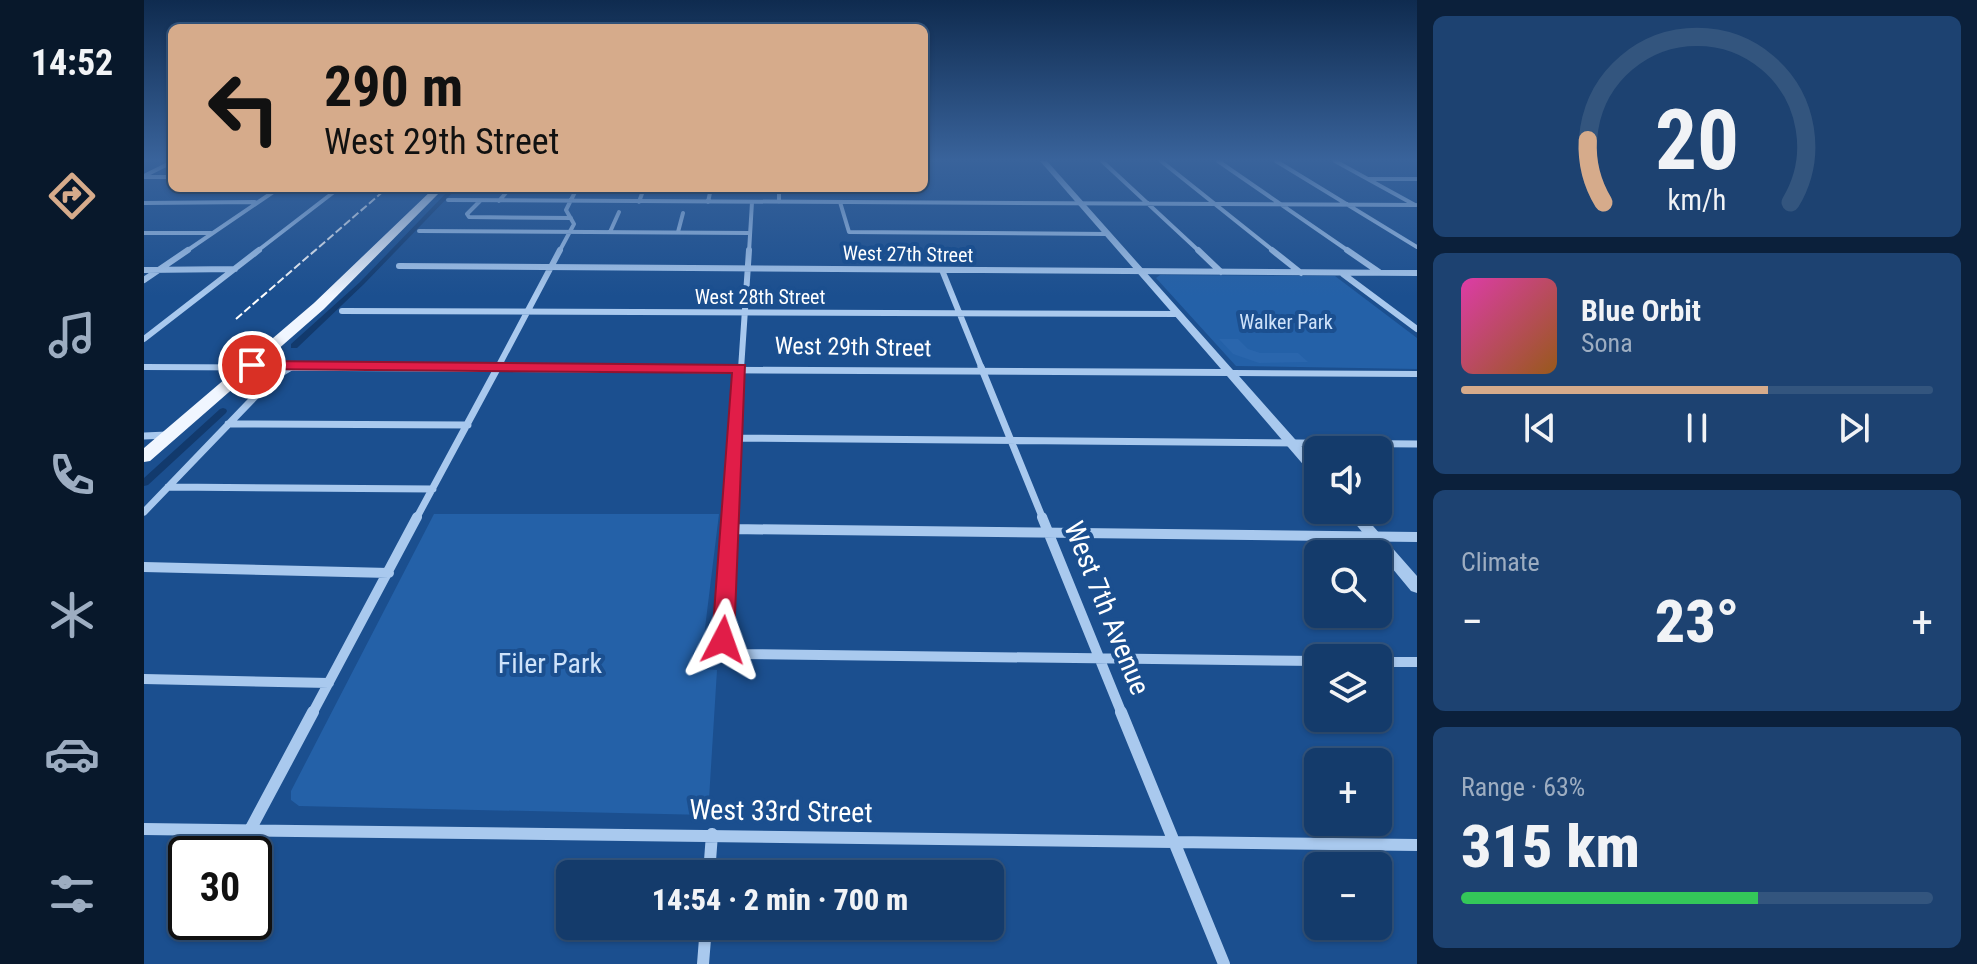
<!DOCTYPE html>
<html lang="en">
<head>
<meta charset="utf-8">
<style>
  :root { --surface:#143b6b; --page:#1d4271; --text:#f1f3f6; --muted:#9dadc1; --line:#33557e; --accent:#d6ab8b }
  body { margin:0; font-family:"Roboto Condensed",sans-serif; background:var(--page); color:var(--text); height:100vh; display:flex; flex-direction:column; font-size:30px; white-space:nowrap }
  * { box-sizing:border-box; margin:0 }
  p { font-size:26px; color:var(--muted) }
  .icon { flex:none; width:44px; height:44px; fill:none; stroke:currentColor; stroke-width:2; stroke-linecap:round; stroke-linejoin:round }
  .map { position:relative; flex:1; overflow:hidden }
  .sheet { display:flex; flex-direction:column; gap:16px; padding:16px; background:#0b203b; width:560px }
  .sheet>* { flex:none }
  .top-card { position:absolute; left:24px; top:24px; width:760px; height:168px; border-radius:12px; box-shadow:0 2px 6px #0004,0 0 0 2px var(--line); background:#d6ab8b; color:#111; overflow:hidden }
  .tools { position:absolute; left:1160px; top:436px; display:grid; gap:16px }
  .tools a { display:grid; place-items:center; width:88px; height:88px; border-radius:12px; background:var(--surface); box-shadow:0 2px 6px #0004,0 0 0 2px var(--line); font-size:40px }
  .speed { position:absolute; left:24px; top:836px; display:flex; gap:16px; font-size:40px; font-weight:700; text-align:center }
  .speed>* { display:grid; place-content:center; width:104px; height:104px; border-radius:50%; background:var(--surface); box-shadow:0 2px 6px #0004,0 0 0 2px var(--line); line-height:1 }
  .speed .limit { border:4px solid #111; border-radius:12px; background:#fff; color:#111 }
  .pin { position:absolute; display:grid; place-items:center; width:68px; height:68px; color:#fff; margin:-34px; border:4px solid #fff; border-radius:50%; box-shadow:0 2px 8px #0007 }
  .me { position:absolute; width:88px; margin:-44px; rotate:4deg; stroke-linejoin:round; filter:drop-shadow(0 0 6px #0008) }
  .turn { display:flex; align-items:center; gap:28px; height:168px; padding:0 24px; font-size:36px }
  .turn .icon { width:104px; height:104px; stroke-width:2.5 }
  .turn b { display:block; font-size:56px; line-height:68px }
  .big { font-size:60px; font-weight:800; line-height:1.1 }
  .sheet .tile { flex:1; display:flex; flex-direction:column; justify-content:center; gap:12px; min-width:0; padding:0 28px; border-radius:12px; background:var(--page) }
  .sheet .dial { align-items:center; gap:0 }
  .dial svg { height:208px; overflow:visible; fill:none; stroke:var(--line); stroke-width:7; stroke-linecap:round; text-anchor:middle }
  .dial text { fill:var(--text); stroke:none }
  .song { display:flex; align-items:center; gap:24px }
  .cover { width:96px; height:96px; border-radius:12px; background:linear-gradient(135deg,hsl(320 70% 55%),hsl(30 70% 35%)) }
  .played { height:8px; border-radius:4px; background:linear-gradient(90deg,var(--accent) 65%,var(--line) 65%) }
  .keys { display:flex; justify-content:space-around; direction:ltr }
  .heat { display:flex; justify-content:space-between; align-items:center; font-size:44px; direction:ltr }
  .charge { height:12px; border-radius:6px; background:linear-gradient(90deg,#34c759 63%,var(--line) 0) }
  .trip { position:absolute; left:412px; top:860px; width:448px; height:80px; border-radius:12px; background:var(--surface); box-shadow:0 2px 6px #0004,0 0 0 2px var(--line); font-weight:800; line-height:80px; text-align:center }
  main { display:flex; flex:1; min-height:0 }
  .tab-bar { display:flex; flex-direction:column; width:144px; justify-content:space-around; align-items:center; background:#08182b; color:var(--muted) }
  .tab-bar .icon { width:56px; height:56px }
  .tab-bar .active { color:var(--accent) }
  .tab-bar b { font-size:36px; color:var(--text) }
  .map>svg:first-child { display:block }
</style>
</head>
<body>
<main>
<nav class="tab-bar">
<b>14:52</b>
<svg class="icon active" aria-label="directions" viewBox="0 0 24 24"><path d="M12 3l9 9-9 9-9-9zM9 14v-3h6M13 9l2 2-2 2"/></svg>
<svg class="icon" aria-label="music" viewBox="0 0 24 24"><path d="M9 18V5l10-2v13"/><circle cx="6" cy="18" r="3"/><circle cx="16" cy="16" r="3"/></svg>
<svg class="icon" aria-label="phone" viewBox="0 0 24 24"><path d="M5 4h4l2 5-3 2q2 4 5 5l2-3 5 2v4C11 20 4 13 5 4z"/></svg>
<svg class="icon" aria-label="climate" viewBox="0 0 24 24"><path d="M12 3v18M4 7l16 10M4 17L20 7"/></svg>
<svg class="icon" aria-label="car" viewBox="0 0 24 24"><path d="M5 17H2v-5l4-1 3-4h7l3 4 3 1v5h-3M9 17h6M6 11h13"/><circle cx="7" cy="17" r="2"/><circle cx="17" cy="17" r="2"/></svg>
<svg class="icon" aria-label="filters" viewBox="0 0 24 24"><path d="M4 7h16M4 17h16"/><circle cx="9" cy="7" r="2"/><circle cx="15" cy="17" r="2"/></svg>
</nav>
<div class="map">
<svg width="1273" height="964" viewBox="0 0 1273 964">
  <rect width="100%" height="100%" fill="#1b4f8f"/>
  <path fill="#2461a8" d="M1016 275 1191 276 1273 338V369L1092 366 1012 278Z
    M290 514H575L556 669 573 670 564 815 155 806 147 800V791Z"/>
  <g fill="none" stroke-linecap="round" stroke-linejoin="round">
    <path fill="#123a6d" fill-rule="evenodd" d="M307 188H313L220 284 153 348H147V344L216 282Z
      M79 408 82 409 83 411 82 413 4 485 0 486V478L76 409Z"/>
  </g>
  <path fill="#2a66ad" d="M1075 339H1094L1104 349 1116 353H1154L1164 362 1115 363 1089 354Z"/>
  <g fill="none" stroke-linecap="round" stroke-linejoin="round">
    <path stroke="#a9c9ee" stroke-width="4" d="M958 161 1056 252
      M1017 161 1131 252
      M1074 161 1206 252
      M1132 161 1273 247
      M1191 161 1271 205
      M0 176 28 162
      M1 177H28
      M1224 179H1273
      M635 188V202
      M707 192H738
      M304 200 1272 205
      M336 201 323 214 325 217 427 218
      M355 201 366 188
      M495 202 500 188
      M564 202 567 188
      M696 202 705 232 964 234
      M0 203 111 202
      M275 231 606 233
      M466 232 475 212
      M534 232 539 213
      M0 233H67
      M41 252 135 188
      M112 252 195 188
      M415 252 430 224 422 210 433 188
      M605 252 608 202"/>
    <path stroke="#a9c9ee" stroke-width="6" d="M1054 250 1077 272
      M1128 250 1157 273
      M1203 250 1235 272
      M255 266 1273 273
      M0 270 91 269
      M798 270 838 369
      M1199 274 1273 329
      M0 280 44 250
      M198 311 1034 314
      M0 339 115 250
      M144 369 147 367
      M353 369 416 250
      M597 369 605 250"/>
    <path stroke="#a9c9ee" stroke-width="7" d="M837 367 899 519
      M84 424 324 425
      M0 436 23 435
      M592 438 1273 444
      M24 487 289 489
      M0 512 129 378 147 367
      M272 519 354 367
      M587 519 597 367"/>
    <path stroke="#a9c9ee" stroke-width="10" d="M587 517 579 640 583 649 594 654 1174 661
      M898 517 978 714
      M587 529 1273 537
      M0 567 245 573
      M1234 662H1273
      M0 679 185 683
      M168 714 273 517"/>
    <path stroke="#a9c9ee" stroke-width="12" d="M977 712 1080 964
      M0 829 1273 845
      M106 830 169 712
      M565 874 568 834
      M559 964 562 926"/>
    <path fill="#a9c9ee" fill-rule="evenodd" d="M896 161H903L1089 370 1273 371V377L1095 376 1174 465V477L1169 476 1083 376 0 370V364L1077 369Z
      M1200 510H1215L1273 576V593L1267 591Z"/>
    <path fill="#f0f6ff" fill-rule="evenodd" d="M290 188H300L180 309 6 461 0 462V448L170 303Z"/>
    <path stroke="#fff" stroke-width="2" stroke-dasharray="8 3" stroke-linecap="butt" d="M92 319 243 188"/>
  </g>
  <linearGradient id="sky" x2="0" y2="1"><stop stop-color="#0f2b4f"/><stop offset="0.54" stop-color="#39639b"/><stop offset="1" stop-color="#39639b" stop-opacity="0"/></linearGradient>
  <rect width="1273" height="296" fill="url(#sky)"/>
  <path fill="#e11d48" stroke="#92132f" stroke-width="2" d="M108 361 601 365 590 640 587 647 579 649 571 647 568 640 588 373 103 369V362Z"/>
  <g text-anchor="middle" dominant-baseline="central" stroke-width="8" stroke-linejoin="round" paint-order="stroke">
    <g font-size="20" fill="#fff" stroke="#1b4f8f">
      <text transform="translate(764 254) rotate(1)">West 27th Street</text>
      <text x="616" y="297">West 28th Street</text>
    </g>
    <g font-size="20" fill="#cfe3fa" stroke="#1b4f8f">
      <text x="1142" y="322">Walker Park</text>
    </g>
    <g font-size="24" fill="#fff" stroke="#1b4f8f">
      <text transform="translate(709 347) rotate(1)">West 29th Street</text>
    </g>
    <g font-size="28" fill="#fff" stroke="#1b4f8f">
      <text transform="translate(963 608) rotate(68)">West 7th Avenue</text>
      <text transform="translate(637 811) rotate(1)">West 33rd Street</text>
    </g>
    <g font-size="28" fill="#cfe3fa" stroke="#1b4f8f">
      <text x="406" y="663">Filer Park</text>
    </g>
  </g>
</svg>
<div class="tools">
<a><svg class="icon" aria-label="sound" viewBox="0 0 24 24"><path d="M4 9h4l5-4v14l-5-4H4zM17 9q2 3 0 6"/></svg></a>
<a><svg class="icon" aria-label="search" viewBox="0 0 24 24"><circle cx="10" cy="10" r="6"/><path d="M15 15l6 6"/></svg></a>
<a><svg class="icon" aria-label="layers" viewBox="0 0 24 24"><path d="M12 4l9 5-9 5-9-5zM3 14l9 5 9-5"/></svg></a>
<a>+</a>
<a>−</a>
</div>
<div class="speed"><div class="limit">30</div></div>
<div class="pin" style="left:108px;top:365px;background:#d93025"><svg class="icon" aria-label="arrive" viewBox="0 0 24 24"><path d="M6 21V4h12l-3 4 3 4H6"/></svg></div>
<svg class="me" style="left:579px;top:640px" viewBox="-20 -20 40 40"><path d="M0-17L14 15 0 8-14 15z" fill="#e11d48" stroke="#fff" stroke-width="4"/></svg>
<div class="trip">14:54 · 2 min · 700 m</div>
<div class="top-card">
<div class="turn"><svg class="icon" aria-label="left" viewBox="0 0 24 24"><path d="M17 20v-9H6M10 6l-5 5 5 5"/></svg><div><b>290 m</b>West 29th Street</div></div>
</div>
</div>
<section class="sheet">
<div class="tile dial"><svg viewBox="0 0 100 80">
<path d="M14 69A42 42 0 1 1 86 69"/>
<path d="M14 69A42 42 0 0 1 8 45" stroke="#d6ab8b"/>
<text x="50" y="56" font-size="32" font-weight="700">20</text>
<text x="50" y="72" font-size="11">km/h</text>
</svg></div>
<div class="tile">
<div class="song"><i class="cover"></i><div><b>Blue Orbit</b><p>Sona</p></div></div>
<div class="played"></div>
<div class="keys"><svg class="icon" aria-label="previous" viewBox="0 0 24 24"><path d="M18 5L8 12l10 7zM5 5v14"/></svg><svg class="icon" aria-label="pause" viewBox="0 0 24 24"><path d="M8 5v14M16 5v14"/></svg><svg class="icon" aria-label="next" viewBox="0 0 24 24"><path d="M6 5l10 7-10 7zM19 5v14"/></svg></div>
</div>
<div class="tile"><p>Climate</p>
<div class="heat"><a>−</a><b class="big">23°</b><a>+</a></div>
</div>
<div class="tile"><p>Range · 63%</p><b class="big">315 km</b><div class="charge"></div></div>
</section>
</main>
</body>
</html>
